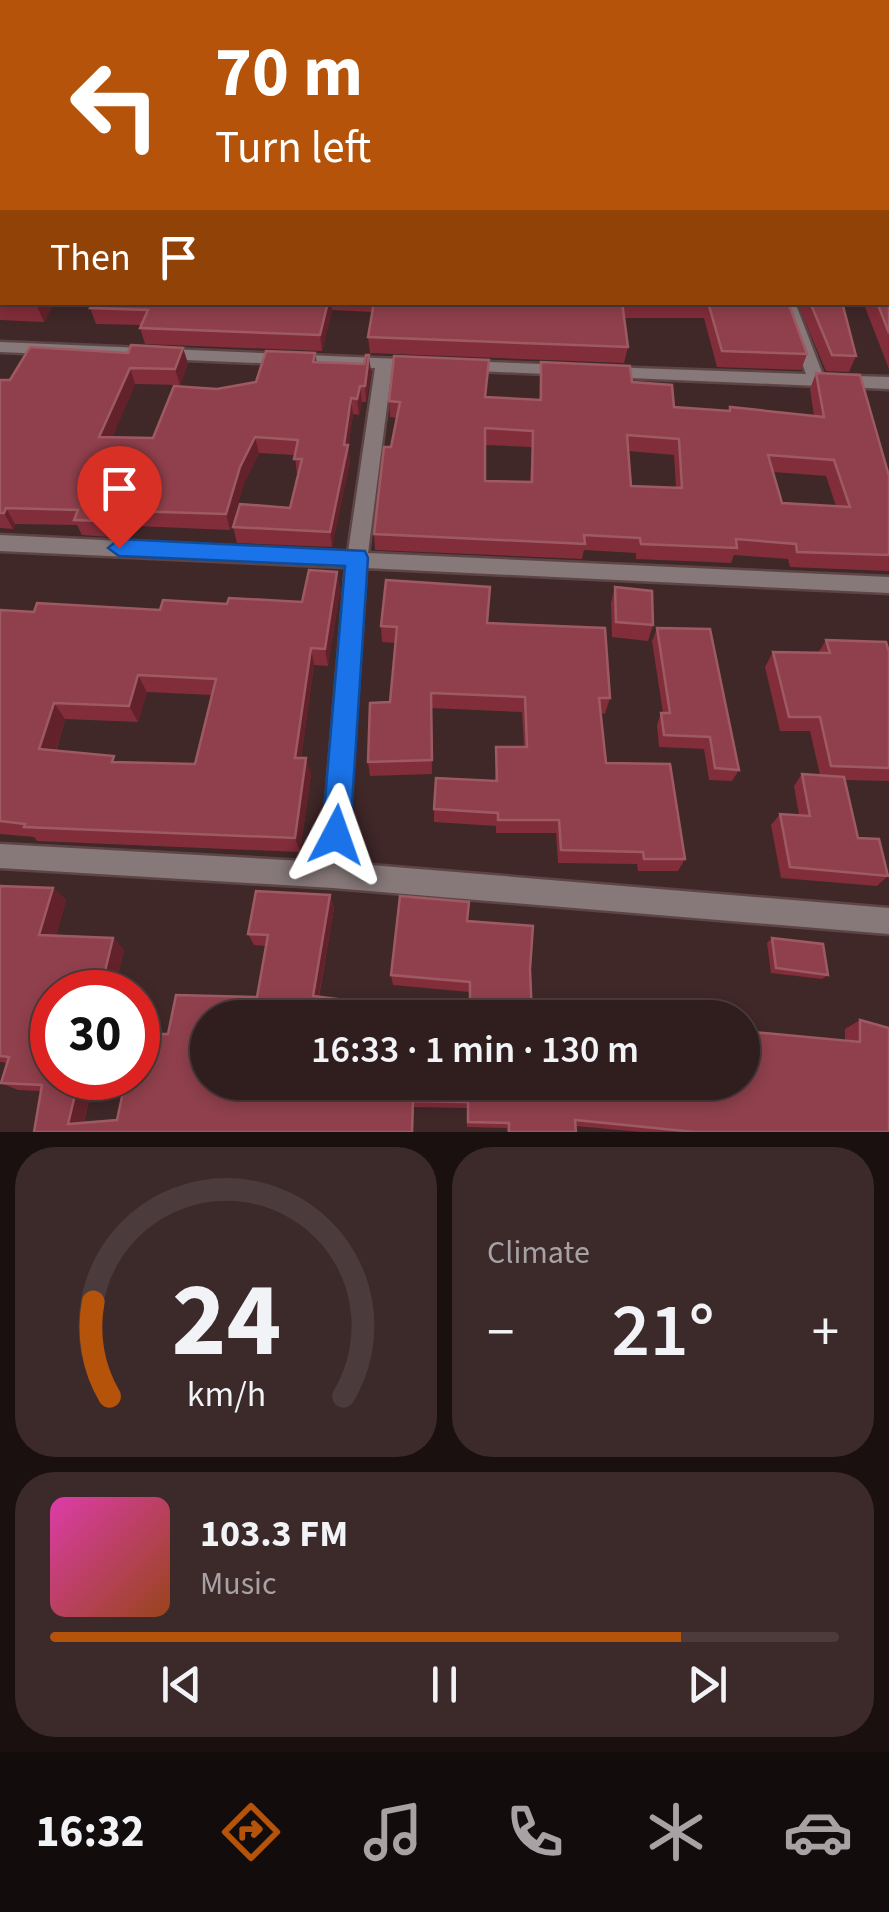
<!DOCTYPE html>
<html lang="en">
<head>
<meta charset="utf-8">
<style>
  :root { --surface:#301d1e; --page:#3c2a2b; --text:#f1f3f6; --muted:#a8a2a4; --line:#4b3b3c; --accent:#b45309 }
  body { margin:0; font-family:"Source Sans 3",sans-serif; background:var(--page); color:var(--text); height:100vh; display:flex; flex-direction:column; font-size:38px; white-space:nowrap }
  * { box-sizing:border-box; margin:0 }
  p { font-size:32px; color:var(--muted) }
  .icon { flex:none; width:55px; height:55px; fill:none; stroke:currentColor; stroke-width:2; stroke-linecap:round; stroke-linejoin:round }
  .map { position:relative; height:1132px; overflow:hidden }
  .panel { display:flex; flex-direction:column; gap:15px; padding:15px; background:#1a1010; flex:1 }
  .panel>* { flex:none }
  .top-card { position:absolute; left:0px; top:0px; width:890px; height:305px; box-shadow:0 5px 15px #0003,0 0 0 2px var(--line); background:#b45309; color:#fff; overflow:hidden }
  .speed { position:absolute; left:30px; top:970px; display:flex; gap:20px; font-size:50px; font-weight:700; text-align:center }
  .speed>* { display:grid; place-content:center; width:130px; height:130px; border-radius:50%; background:var(--surface); box-shadow:0 5px 15px #0003,0 0 0 2px var(--line); line-height:1 }
  .speed .limit { border:15px solid #d22; background:#fff; color:#111 }
  .pin { position:absolute; display:grid; place-items:center; width:85px; height:85px; color:#fff; margin:-102px -42px; border-radius:50% 50% 50% 0; rotate:-45deg; box-shadow:0 0 10px #0007 }
  .pin .icon { rotate:45deg }
  .me { position:absolute; width:110px; margin:-55px; rotate:4deg; stroke-linejoin:round; filter:drop-shadow(0 0 8px #0008) }
  .turn { display:flex; align-items:center; gap:35px; height:210px; padding:0 50px; font-size:45px }
  .turn .icon { width:130px; height:130px; stroke-width:2.5 }
  .turn b { display:block; font-size:70px; line-height:85px }
  .then { display:flex; align-items:center; height:95px; padding:0 50px; background:#0003; gap:20px; font-size:38px }
  .big { font-size:75px; font-weight:600; line-height:1.1 }
  .panel .tile { flex:1; display:flex; flex-direction:column; justify-content:center; gap:15px; min-width:0; padding:0 35px; border-radius:40px; background:var(--page) }
  .panel .dial { align-items:center; gap:0 }
  .dial svg { height:260px; overflow:visible; fill:none; stroke:var(--line); stroke-width:7; stroke-linecap:round; text-anchor:middle }
  .dial text { fill:var(--text); stroke:none }
  .song { display:flex; align-items:center; gap:30px }
  .cover { width:120px; height:120px; border-radius:15px; background:linear-gradient(135deg,hsl(320 70% 55%),hsl(20 70% 35%)) }
  .played { height:10px; border-radius:5px; background:linear-gradient(90deg,var(--accent) 80%,var(--line) 80%) }
  .keys { display:flex; justify-content:space-around; direction:ltr }
  .heat { display:flex; justify-content:space-between; align-items:center; font-size:55px; direction:ltr }
  .panel .tiles { flex:1; display:grid; gap:15px; grid-template-columns:1fr 1fr }
  .tile:last-child { grid-column:span 2 }
  .trip { position:absolute; left:190px; top:1000px; width:570px; height:100px; border-radius:50px; background:var(--surface); box-shadow:0 5px 15px #0003,0 0 0 2px var(--line); font-weight:600; line-height:100px; text-align:center }
  .dock { display:flex; height:160px; justify-content:space-around; align-items:center; background:#130c0c; color:var(--muted) }
  .dock .icon { width:70px; height:70px }
  .dock .selected { color:var(--accent) }
  .dock b { font-size:45px; color:var(--text) }
  .map>svg:first-child { display:block }
</style>
</head>
<body>
<div class="map">
<svg width="889" height="1132" viewBox="0 0 889 1132">
  <rect width="100%" height="100%" fill="#402728"/>
  <g fill="none" stroke-linecap="round" stroke-linejoin="round">
    <defs>
      <path id="minor" d="M0 206H2V214H0Z
        M780 302H795L823 375 889 377V389L606 377 598 372 606 367 806 374Z
        M0 342 424 360 426 364 418 369 392 368 368 553 889 577V593L366 568 346 863 889 908V934L333 888 0 868V844L321 862 346 567 0 551V535L348 552 375 368 0 352Z
        M462 361 568 365 576 370 568 375 456 370 454 366Z"/>
    </defs>
    <use href="#minor" stroke="#5d4546" stroke-width="5"/>
    <use href="#minor" fill="#877979" fill-rule="evenodd"/>
  </g>
  <path fill="#822d3a" fill-rule="evenodd" d="M888 130H889V252L888 249Z
    M0 223 2 302H54L44 322 0 320Z
    M889 255V369L863 302H888Z
    M93 302H788L807 354 801 370 717 367 704 318H624L628 347 624 363 370 353 368 337 372 312 332 310 322 351 145 344 140 328 141 325 96 324 90 308Z
    M797 302H842L856 356 849 372 826 371Z
    M183 348 188 364 180 385 135 384 112 437 153 438 217 389 256 382 315 353 317 362 371 372 366 402H362L359 415 353 414 348 448 350 461 332 547 237 543 233 527 290 508 297 475 295 455 259 453 244 483 230 530 136 526 132 536 109 537 82 535 77 525 15 524 13 529 0 528V380H10L128 353Z
    M541 362 632 382 674 407 729 411 730 407 814 416 810 389 816 373 889 476V571L790 567 788 559 734 555 731 563 636 559V553L584 550 582 559 375 550 374 534 397 418 390 417 389 401 486 397 539 400ZM485 445 532 447 530 482 485 481ZM628 451 674 455 676 488 631 486ZM773 472 826 476 836 506 782 503Z
    M337 572 340 590 328 666 314 665 301 758 311 774 300 852 37 841 34 837 0 834V610L34 612 160 610 227 604 302 602ZM147 692 212 695 195 764 117 762 56 751 65 719 138 722Z
    M615 587 653 625 648 641 612 637 611 603Z
    M487 623 610 698 605 714 601 713 606 763 685 859 678 871H638L637 864 558 863 556 833H496V826L434 822V809L495 781 496 747H524L522 712 431 708 432 774 370 776 368 762 390 702 396 643 382 642 381 626Z
    M657 628 739 770 732 781 709 780 704 749 659 747 657 725 661 713H663L652 641Z
    M826 640 889 652V781L845 780 858 838 888 876 877 886 781 878 771 825 780 814 799 815 794 786 802 774 820 775 810 731H780L765 667 773 652 818 653Z
    M0 886 53 888 66 900 56 936 113 938 124 950 114 992H52V1078H94L84 1122 117 1120 126 1078H138V1034H168L176 995 257 997 266 946 254 945 248 934 256 891 330 895 334 908 319 997 386 1005 388 1018H208V1082H742V1031L845 1041V1029L860 1020 889 1028V1132H641L576 1126V1132H507V1128L467 1127V1108L414 1107 413 1132H34L41 1091 18 1090 1 1083 7 1063 0 1062Z
    M467 921 530 969 532 1018H469V992L393 985 391 975Z
    M772 938 828 975 822 979 771 973 767 943Z"/>
  <path fill="#63222b" d="M39 302H54L44 322 37 306Z
    M328 302H331L332 310 322 351 320 335Z
    M183 348 188 364 180 385 175 369Z
    M369 355 371 372 366 402 365 386Z
    M130 368 135 384 106 453 99 437Z
    M360 386 362 402 359 415 357 399Z
    M351 398 353 414 348 448 350 461 332 547 330 532Z
    M255 437 259 453 244 483 230 530 226 514 240 467Z
    M6 508 15 524 13 529 4 513Z
    M129 511 136 526 132 536 125 521Z
    M337 572 340 590 328 666 325 649Z
    M311 648 314 665 299 773 295 758Z
    M138 675 147 692 138 722 129 706Z
    M54 703 65 719 51 765 39 749Z
    M306 758 311 774 300 852 295 838Z
    M53 888 66 900 53 947 39 935Z
    M330 895 334 908 317 1005 313 996Z
    M113 938 124 950 114 992H100Z
    M79 1078H94L82 1129 68 1124Z"/>
  <path fill="#8f404c" stroke="#9e5a63" stroke-width="2.5" fill-rule="evenodd" d="M888 130H889V224L888 221Z
    M0 223 2 224V302H39L37 306 0 304Z
    M888 255H889V333L877 302H888Z
    M93 302H328L320 335 140 328 148 310 90 308Z
    M374 302H622L628 347 368 337Z
    M708 302H788L807 354 722 351Z
    M810 302H842L856 356 832 355Z
    M131 345 183 348 175 369 130 368 99 437 153 438 174 386 217 389 256 382 266 351 315 353 313 362 364 364 366 355H369L365 386H360L357 399 351 398 344 445H348L330 532 233 527 240 504 290 508 302 459H294L298 440 255 437 240 467 226 514 129 511 125 521H102L74 520 78 510 6 508 4 513H0V380H10L30 347 128 353Z
    M394 356 489 360 485 397 541 400V362L630 366 632 382 672 385 674 407 730 411V407L824 417 816 373 860 375 889 476V555L797 552 796 544 736 539 737 548 641 544 640 538 584 535 585 544 374 534 384 447H391L400 402 389 401ZM485 428 533 431 532 482 485 481ZM627 435 679 439 682 488 631 486ZM768 455 834 460 850 507 782 503Z
    M309 570 337 572 325 649 311 648 295 758H306L295 838 24 827 25 824 0 821V610L34 612 37 603 160 610 163 600 227 604 229 598 302 602ZM138 675 216 679 195 764 112 762 114 756 39 749 54 703 129 706Z
    M386 580 490 587 487 623 605 628 610 698H599L606 763 670 764 685 859H644L643 852 561 850 559 820H498V813L434 809 436 778 497 781 496 747H527L525 697 431 693 432 760 368 762 370 703 390 702 397 627 381 626Z
    M615 587 652 591 653 625 616 622Z
    M657 628 710 629 739 770 715 768 710 737 664 735 661 713H670Z
    M826 640 886 642 889 652V768L831 766 820 717H789L773 652 830 653Z
    M802 774 844 777 858 838 879 839 888 876 790 867 780 814 810 816Z
    M0 886 53 888 39 935 113 938 100 992H52V1078H79L68 1124 117 1120 126 1078H138V1034H168L176 995 257 997 268 935 248 934 256 891 330 895 313 996 386 1005 384 1018H208V1082H742V1031L860 1042V1020L889 1028V1132H694L575 1120 576 1132H509V1123L468 1122V1102L413 1101 412 1132H34L42 1085 1 1083 9 1057 0 1056Z
    M400 896 469 902 467 921 533 926 530 969 532 1018H470V982L391 975Z
    M772 938 823 944 828 975 776 968Z"/>
  <path fill="#1a73e8" stroke="#114b97" stroke-width="2.5" d="M119 539 365 551 368 558 350 835 346 845 336 849 326 845 322 835 345 566 119 556 108 548Z"/>
</svg>
<div class="speed"><div class="limit">30</div></div>
<div class="pin" style="left:119px;top:548px;background:#d93025"><svg class="icon" aria-label="arrive" viewBox="0 0 24 24"><path d="M6 21V4h12l-3 4 3 4H6"/></svg></div>
<svg class="me" style="left:336px;top:835px" viewBox="-20 -20 40 40"><path d="M0-17L14 15 0 8-14 15z" fill="#1a73e8" stroke="#fff" stroke-width="4"/></svg>
<div class="trip">16:33 · 1 min · 130 m</div>
<div class="top-card">
<div class="turn"><svg class="icon" aria-label="left" viewBox="0 0 24 24"><path d="M17 20v-9H6M10 6l-5 5 5 5"/></svg><div><b>70 m</b>Turn left</div></div>
<div class="then">Then<svg class="icon" aria-label="arrive" viewBox="0 0 24 24"><path d="M6 21V4h12l-3 4 3 4H6"/></svg></div>
</div>
</div>
<section class="panel">
<div class="tiles">
<div class="tile dial"><svg viewBox="0 0 100 80">
<path d="M14 69A42 42 0 1 1 86 69"/>
<path d="M14 69A42 42 0 0 1 9 40" stroke="#b45309"/>
<text x="50" y="56" font-size="32" font-weight="700">24</text>
<text x="50" y="72" font-size="11">km/h</text>
</svg></div>
<div class="tile"><p>Climate</p>
<div class="heat"><a>−</a><b class="big">21°</b><a>+</a></div>
</div>
<div class="tile">
<div class="song"><i class="cover"></i><div><b>103.3 FM</b><p>Music</p></div></div>
<div class="played"></div>
<div class="keys"><svg class="icon" aria-label="previous" viewBox="0 0 24 24"><path d="M18 5L8 12l10 7zM5 5v14"/></svg><svg class="icon" aria-label="pause" viewBox="0 0 24 24"><path d="M8 5v14M16 5v14"/></svg><svg class="icon" aria-label="next" viewBox="0 0 24 24"><path d="M6 5l10 7-10 7zM19 5v14"/></svg></div>
</div>
</div>
</section>
<nav class="dock">
<b>16:32</b>
<svg class="icon selected" aria-label="directions" viewBox="0 0 24 24"><path d="M12 3l9 9-9 9-9-9zM9 14v-3h6M13 9l2 2-2 2"/></svg>
<svg class="icon" aria-label="music" viewBox="0 0 24 24"><path d="M9 18V5l10-2v13"/><circle cx="6" cy="18" r="3"/><circle cx="16" cy="16" r="3"/></svg>
<svg class="icon" aria-label="phone" viewBox="0 0 24 24"><path d="M5 4h4l2 5-3 2q2 4 5 5l2-3 5 2v4C11 20 4 13 5 4z"/></svg>
<svg class="icon" aria-label="climate" viewBox="0 0 24 24"><path d="M12 3v18M4 7l16 10M4 17L20 7"/></svg>
<svg class="icon" aria-label="car" viewBox="0 0 24 24"><path d="M5 17H2v-5l4-1 3-4h7l3 4 3 1v5h-3M9 17h6M6 11h13"/><circle cx="7" cy="17" r="2"/><circle cx="17" cy="17" r="2"/></svg>
</nav>
</body>
</html>
